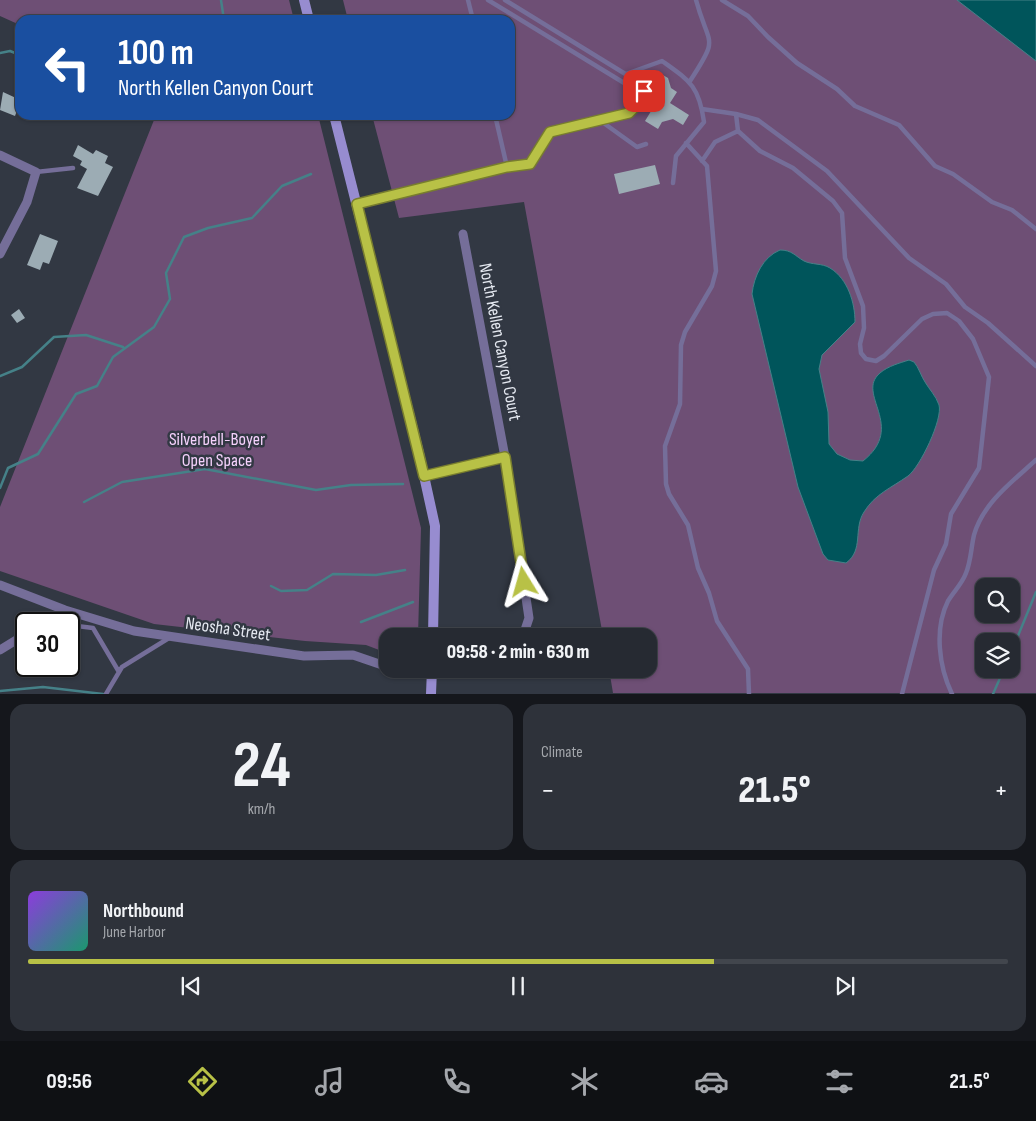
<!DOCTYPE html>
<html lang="en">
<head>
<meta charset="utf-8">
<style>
  :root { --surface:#262a32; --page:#2e323a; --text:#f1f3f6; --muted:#a4a7ac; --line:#42464d; --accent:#b8c146 }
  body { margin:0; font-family:"Sofia Sans Condensed",sans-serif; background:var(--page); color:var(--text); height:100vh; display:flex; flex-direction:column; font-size:19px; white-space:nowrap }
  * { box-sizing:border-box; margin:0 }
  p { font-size:16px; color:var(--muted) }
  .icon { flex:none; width:28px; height:28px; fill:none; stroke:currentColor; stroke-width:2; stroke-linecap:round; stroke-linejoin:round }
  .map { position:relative; height:694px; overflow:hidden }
  .side { display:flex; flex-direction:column; gap:10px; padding:10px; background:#15171c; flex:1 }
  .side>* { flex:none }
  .guide { position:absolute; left:15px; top:15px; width:500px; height:105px; border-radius:15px; box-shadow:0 1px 4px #0004,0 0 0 1px var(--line); background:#1a4fa0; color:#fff; overflow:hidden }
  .fabs { position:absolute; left:975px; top:578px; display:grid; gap:10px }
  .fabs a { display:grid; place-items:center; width:45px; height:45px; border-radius:10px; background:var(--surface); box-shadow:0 1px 4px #0004,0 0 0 1px var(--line); font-size:25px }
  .speed { position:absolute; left:15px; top:612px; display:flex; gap:10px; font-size:25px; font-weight:700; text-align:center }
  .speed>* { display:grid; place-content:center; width:65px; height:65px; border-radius:50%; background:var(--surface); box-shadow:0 1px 4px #0004,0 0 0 1px var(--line); line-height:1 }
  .speed .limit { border:2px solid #111; border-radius:8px; background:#fff; color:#111 }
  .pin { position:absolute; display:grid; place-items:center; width:42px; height:42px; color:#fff; margin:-21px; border-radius:10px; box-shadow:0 2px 8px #0006 }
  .me { position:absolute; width:55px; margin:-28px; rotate:352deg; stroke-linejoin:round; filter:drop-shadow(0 0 4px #0008) }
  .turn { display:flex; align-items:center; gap:18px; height:105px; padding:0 20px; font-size:22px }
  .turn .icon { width:65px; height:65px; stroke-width:2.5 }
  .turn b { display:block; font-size:35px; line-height:42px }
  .big { font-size:38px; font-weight:800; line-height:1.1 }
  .side .tile { flex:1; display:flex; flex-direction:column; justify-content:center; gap:8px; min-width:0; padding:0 18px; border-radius:15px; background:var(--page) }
  .side .dial { align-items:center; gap:0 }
  .dial b { font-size:65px; line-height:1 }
  .song { display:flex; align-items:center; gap:15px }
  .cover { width:60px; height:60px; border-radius:8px; background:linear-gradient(135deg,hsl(270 70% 55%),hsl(160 70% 35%)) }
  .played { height:5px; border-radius:2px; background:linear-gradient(90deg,var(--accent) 70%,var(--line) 70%) }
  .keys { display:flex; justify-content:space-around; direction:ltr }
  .heat { display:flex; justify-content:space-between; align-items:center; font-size:28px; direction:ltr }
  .side .tiles { flex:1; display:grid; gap:10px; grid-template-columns:1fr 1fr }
  .tile:last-child { grid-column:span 2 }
  .trip { position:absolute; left:379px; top:628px; width:278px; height:50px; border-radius:15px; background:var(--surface); box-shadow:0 1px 4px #0004,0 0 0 1px var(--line); font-weight:800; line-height:50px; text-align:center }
  .menu { display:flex; height:80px; justify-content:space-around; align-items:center; background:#0f1114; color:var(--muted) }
  .menu .icon { width:35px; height:35px }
  .menu .on { color:var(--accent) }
  .menu b { font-size:22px; color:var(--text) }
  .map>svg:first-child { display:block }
</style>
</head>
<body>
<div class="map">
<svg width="1036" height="694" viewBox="0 0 1036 694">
  <rect width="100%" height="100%" fill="#323843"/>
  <path fill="#6e4f75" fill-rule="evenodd" d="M0 0H289L294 20H20V25L0 16Z
    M343 0H1036V693H613L609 669H648V636H603L524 202 399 218 372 115H510V20H348ZM984 586H1011V614H984ZM984 641H1011V669H984Z
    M156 115H318L421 528 418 636H388L387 653 366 645 305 641 154 624 0 571V507Z"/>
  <path fill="#00555b" stroke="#458188" d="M957 0H1036V61Z
    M780 250C792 250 795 256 804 261 812 265 822 263 830 268 848 279 855 303 855 322L822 355 819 369 828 412 829 444 837 454 850 460 863 461C907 426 855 394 880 373 888 366 900 363 909 360L914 362C919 368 921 376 925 382 929 389 936 396 939 405 943 419 920 467 908 476 891 488 875 494 864 512 853 529 864 550 846 563L828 560 823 554 798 487 752 294C754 276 763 257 780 250Z"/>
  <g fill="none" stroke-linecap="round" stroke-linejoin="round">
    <path stroke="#458188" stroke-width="2.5" d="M221 0 224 20
      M0 53 10 51 20 55
      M0 376 22 367 54 337 86 335 123 347
      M0 488 8 468 38 454 76 394 97 386 113 357 154 327 170 299 166 273 184 237 208 228 252 218 282 186 311 174
      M84 502 122 482 205 469 316 490 351 485 403 484
      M271 586 281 591 307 590 333 574 376 575 405 570
      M361 622 413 602
      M1011 653 1036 592
      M0 691 43 687 103 694
      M993 694 1004 669"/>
  </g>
  <path fill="#9cacb4" d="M656 71 668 78 671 88 677 92 670 103 689 115 683 125 673 119 662 122 658 129 645 121 656 103 651 100 654 94V87L648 83Z
    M3 92 16 98 14 103 19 105 15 116 0 110Z
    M78 145 93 154 96 150 108 156 105 163 113 167 98 196 77 188 87 169 80 165 82 161 73 156Z
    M655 165 660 184 619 194 614 174Z
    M40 234 58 241 49 264 43 262 40 270 27 265Z
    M19 309 25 318 17 323 11 315Z"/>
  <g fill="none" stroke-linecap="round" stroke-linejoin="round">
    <path stroke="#756e99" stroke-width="4.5" d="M468 0 473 20
      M505 0 640 83 644 91 637 95
      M722 0 748 16 768 37 797 63 837 89 855 106 899 125 935 166 953 174 992 202 1012 210 1036 229
      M626 74 662 61C690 81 699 86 704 122L676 156 673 183
      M690 81C720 35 709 48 696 0
      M702 109 736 114 758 120 827 171 909 258 946 284 965 307 988 323 1036 366
      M736 114 738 131 760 151 793 168 833 201 842 213 845 258 863 306 864 328 860 344 861 353 866 359 876 361 884 356 922 319 933 314 947 313 959 321 973 339 989 377 979 468 951 514 946 544 934 570 902 694
      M495 115 507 167
      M598 119 637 147 646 144
      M686 143 707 166 716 271 712 286 685 332 681 345 680 404 665 446 666 484 669 494 688 525 698 568 709 593 717 621 748 669 749 694
      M702 161 715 142 738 131
      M36 172 73 168
      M357 204 507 167 530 164 550 132 629 113 638 101 634 89 488 0
      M52 619 64 624
      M69 625 93 628 119 672
      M106 694 122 667 169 638
      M952 694C939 667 934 629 948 601 954 591 962 584 966 573 971 561 971 548 974 535 983 503 1012 482 1036 460"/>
    <path stroke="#756e99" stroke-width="9" d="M0 155 36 172 27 202 0 254
      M463 234 505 457 529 618 523 636
      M424 476 505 457
      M0 585 65 610 134 631 304 656 353 655 388 667
      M42 624 65 610
      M0 650 26 634
      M394 669 410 673 431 674"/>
    <path stroke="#978cd0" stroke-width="10" d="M304 0 309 20
      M334 115 419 453 435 526 433 636
      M431 694 432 669"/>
  </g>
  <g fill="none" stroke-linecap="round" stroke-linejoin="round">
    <defs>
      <path id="route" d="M524 582 505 457 424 476 357 204 507 167 530 164 550 132 629 113 635 107 637 94 644 91"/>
    </defs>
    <use href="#route" stroke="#787d2e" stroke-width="12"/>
    <use href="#route" stroke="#b8c146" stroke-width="9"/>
  </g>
  <g text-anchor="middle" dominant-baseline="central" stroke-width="5" stroke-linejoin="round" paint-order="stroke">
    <g font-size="18" fill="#e5e9f1" stroke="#323843">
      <text transform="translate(500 342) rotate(79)">North Kellen Canyon Court</text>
      <text transform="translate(228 629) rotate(8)">Neosha Street</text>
    </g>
    <g font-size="18" fill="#f5d1fc" stroke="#323843">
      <text x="217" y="439">Silverbell-Boyer<tspan x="217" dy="21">Open Space</tspan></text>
    </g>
  </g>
</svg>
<div class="fabs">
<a><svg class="icon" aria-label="search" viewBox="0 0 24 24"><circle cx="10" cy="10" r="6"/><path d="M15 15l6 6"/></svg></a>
<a><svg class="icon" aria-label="layers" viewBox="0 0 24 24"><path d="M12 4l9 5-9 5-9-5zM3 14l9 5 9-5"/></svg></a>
</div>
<div class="speed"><div class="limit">30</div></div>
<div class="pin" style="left:644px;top:91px;background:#d93025"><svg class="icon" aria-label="arrive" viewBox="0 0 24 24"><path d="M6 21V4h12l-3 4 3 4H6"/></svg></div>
<svg class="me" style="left:524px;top:582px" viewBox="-20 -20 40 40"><path d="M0-17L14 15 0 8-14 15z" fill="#b8c146" stroke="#fff" stroke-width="4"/></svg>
<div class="trip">09:58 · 2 min · 630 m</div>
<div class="guide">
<div class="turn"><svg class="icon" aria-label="left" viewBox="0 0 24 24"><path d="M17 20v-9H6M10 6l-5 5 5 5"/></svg><div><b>100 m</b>North Kellen Canyon Court</div></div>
</div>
</div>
<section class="side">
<div class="tiles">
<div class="tile dial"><b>24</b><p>km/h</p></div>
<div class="tile"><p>Climate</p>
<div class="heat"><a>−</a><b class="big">21.5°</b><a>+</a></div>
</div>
<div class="tile">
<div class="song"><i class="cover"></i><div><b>Northbound</b><p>June Harbor</p></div></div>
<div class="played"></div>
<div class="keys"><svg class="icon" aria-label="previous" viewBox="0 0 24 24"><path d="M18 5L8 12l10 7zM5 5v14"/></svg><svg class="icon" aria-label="pause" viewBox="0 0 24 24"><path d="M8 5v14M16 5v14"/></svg><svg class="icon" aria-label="next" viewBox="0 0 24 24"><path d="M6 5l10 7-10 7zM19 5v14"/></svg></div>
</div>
</div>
</section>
<nav class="menu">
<b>09:56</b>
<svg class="icon on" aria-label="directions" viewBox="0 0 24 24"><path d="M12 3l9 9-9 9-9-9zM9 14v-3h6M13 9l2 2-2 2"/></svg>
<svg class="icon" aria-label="music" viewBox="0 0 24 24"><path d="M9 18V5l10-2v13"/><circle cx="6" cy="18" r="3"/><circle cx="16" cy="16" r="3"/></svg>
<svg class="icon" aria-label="phone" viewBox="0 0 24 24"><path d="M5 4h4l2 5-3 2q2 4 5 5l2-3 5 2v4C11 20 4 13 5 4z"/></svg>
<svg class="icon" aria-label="climate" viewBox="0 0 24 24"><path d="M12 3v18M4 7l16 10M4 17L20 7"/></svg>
<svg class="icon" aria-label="car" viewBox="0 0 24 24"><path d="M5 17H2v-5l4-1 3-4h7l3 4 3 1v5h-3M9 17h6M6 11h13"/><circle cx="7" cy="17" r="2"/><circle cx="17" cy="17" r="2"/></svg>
<svg class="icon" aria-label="filters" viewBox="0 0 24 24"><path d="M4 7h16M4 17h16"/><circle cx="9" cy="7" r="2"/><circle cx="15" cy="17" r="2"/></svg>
<b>21.5°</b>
</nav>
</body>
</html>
